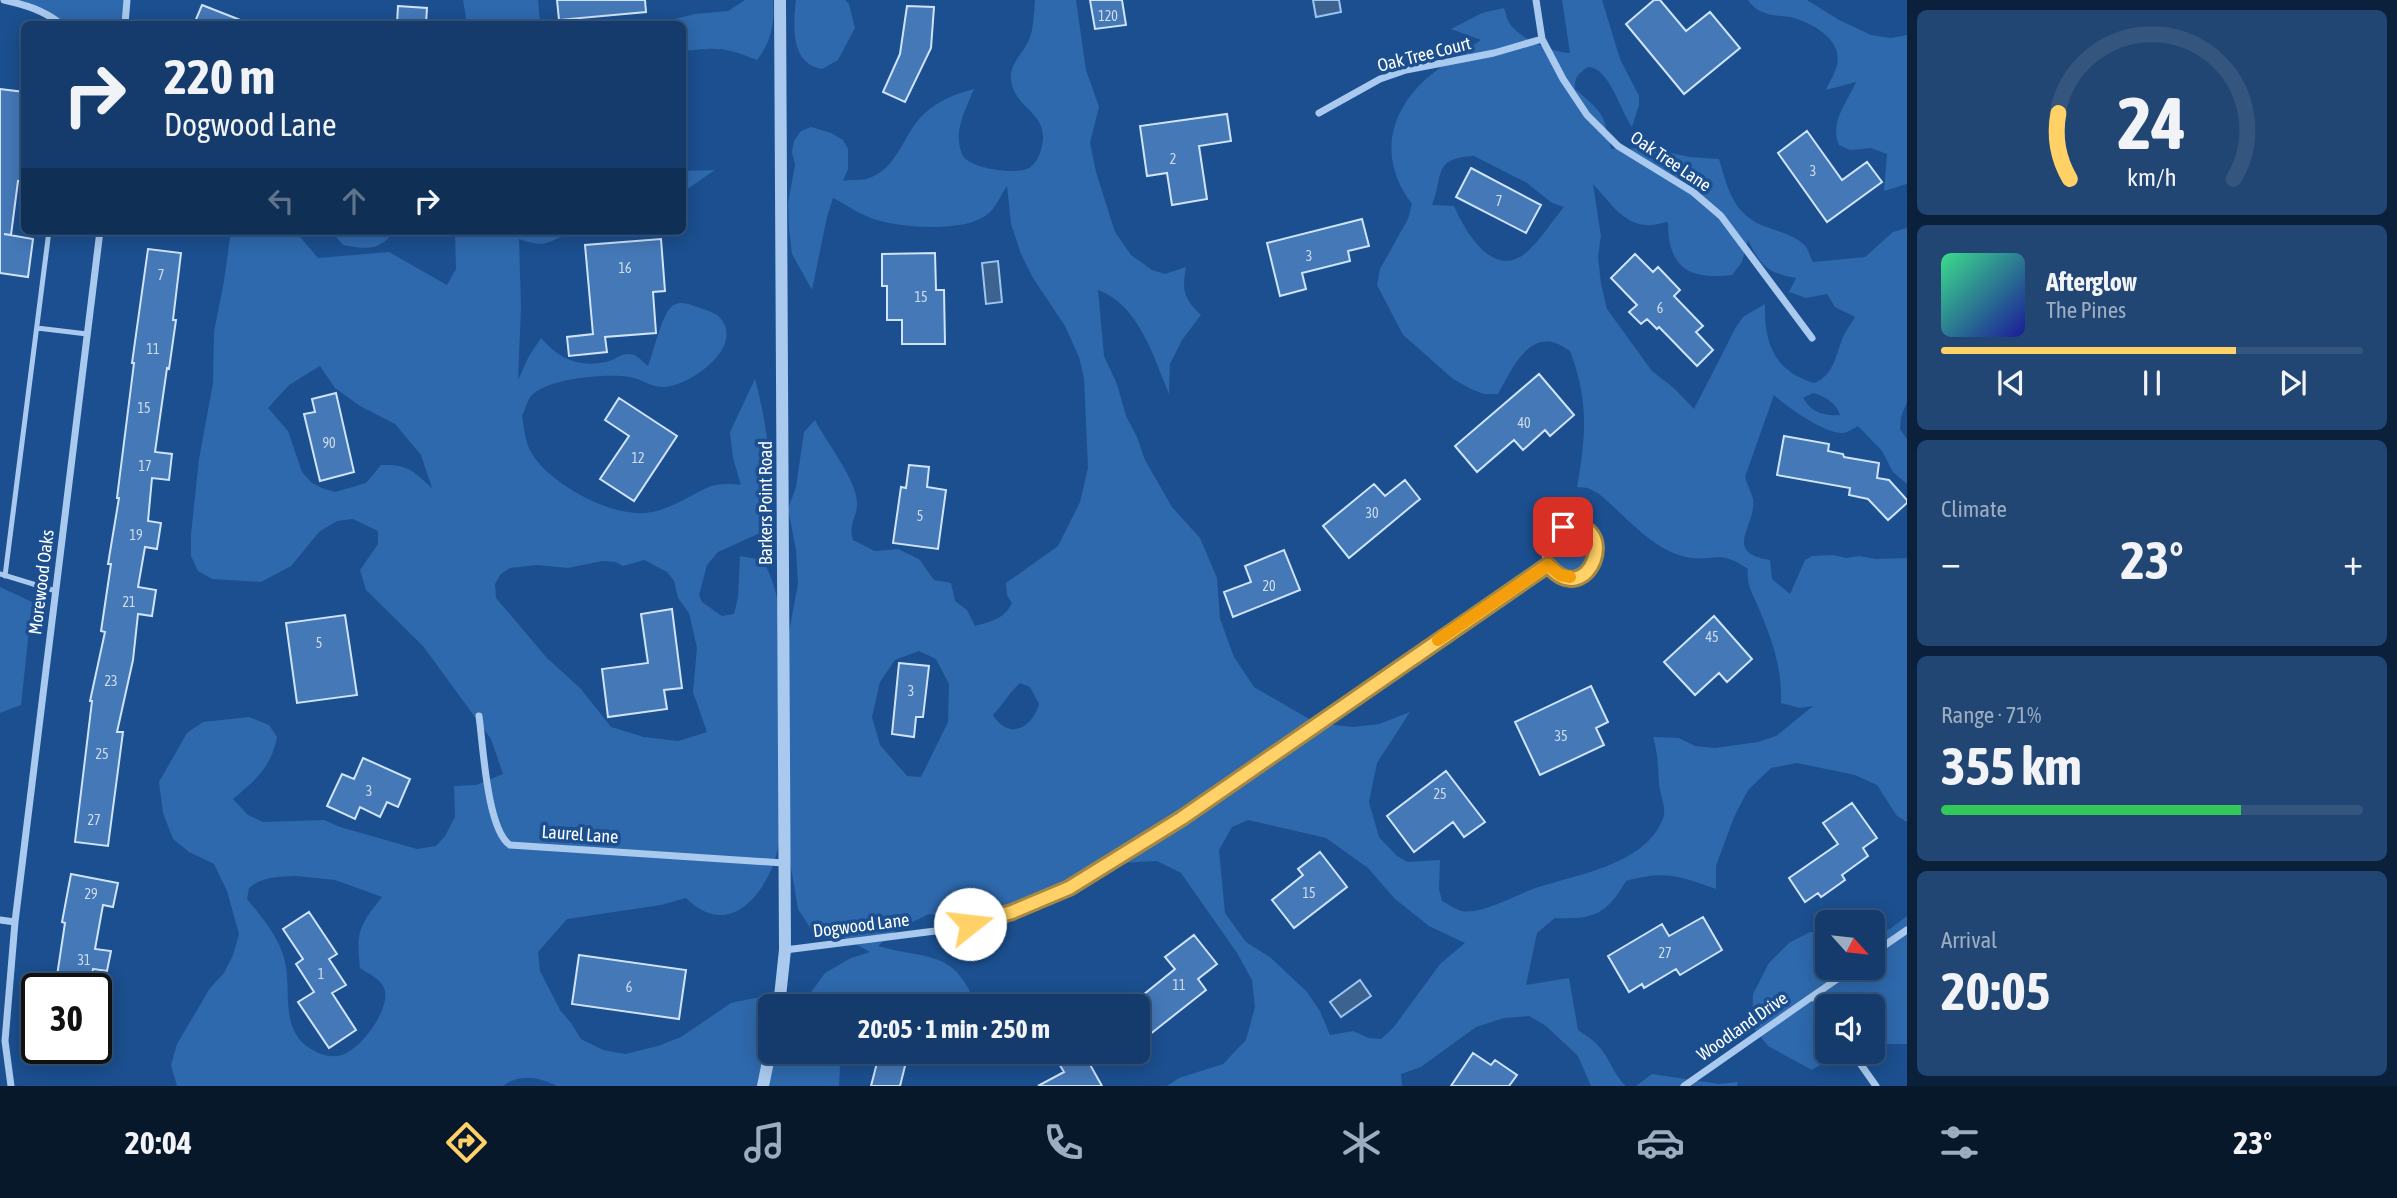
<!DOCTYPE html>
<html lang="en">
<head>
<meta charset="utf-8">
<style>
  :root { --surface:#143b6b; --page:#214673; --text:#f1f3f6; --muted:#9dadc1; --line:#33557e; --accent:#ffd166 }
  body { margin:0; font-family:"Asap Condensed",sans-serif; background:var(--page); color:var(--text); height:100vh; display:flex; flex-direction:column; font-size:26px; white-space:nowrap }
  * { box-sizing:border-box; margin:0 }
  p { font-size:23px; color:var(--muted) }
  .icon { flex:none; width:38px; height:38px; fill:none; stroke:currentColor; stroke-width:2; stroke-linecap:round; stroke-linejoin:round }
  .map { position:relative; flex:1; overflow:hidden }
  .details { display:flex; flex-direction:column; gap:10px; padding:10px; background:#0b203b; width:490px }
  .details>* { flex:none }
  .hud { position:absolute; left:21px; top:21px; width:665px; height:214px; border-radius:10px; box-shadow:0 4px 18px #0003,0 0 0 2px var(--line); background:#143b6b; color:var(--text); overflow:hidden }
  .needle { width:46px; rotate:117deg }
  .fabs { position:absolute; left:1815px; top:910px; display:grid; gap:14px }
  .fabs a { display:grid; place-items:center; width:70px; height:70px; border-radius:10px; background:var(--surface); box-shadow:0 4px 18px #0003,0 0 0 2px var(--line); font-size:35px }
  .speed { position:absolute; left:21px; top:973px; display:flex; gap:14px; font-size:35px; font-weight:700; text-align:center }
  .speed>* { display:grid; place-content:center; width:91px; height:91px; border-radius:50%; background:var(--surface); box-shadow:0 4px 18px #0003,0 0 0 2px var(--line); line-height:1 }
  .speed .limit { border:4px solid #111; border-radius:10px; background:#fff; color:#111 }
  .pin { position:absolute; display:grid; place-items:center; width:60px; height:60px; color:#fff; margin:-30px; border-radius:14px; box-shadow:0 4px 10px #0006 }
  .me { position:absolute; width:77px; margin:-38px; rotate:74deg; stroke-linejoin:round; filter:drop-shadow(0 0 5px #0008) }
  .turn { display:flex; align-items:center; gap:24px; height:147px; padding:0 28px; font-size:32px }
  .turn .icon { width:91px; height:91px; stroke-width:2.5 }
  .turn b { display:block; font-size:49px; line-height:60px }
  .lanes { display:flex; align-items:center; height:66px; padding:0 28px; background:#0003; justify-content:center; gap:35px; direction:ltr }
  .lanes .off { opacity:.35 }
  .big { font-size:52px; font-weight:700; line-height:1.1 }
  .details .tile { flex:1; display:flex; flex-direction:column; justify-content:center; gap:10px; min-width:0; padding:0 24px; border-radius:10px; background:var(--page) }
  .details .dial { align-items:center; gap:0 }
  .dial svg { height:182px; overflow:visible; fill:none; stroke:var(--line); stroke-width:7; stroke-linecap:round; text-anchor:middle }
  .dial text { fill:var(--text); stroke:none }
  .song { display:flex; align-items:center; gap:21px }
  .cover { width:84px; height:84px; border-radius:10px; background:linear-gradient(135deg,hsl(150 70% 55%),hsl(240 70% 35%)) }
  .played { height:7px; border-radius:4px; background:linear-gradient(90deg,var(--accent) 70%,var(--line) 70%) }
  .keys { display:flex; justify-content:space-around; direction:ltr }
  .heat { display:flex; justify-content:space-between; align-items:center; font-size:38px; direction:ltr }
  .charge { height:10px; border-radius:5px; background:linear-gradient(90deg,#34c759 71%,var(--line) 0) }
  .trip { position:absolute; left:758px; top:994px; width:392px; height:70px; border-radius:10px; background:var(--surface); box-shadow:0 4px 18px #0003,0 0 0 2px var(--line); font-weight:700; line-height:70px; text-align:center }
  .menu { display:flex; height:112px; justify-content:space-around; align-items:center; background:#08182b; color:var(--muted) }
  .menu .icon { width:49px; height:49px }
  .menu .on { color:var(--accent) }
  .menu b { font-size:32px; color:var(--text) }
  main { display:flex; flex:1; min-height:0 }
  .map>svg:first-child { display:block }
</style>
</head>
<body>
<main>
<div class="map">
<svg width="1907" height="1086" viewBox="0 0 1907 1086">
  <rect width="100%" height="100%" fill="#1b4f8f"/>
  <path fill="#2e69ad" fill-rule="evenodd" d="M4 0H127L125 24H61L48 14Z
    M463 0H538L540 24H467Z
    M745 0H773C775 22 771 43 757 60 725 47 718 47 683 51L682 24H654L695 14 728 11Z
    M796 0H845L849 4 855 28 838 60 822 69C790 64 793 25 796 0Z
    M1035 0H1076L1086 70 1099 107 1090 143 1096 172 1115 232 1131 255 1152 270 1165 274 1186 267C1182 290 1183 298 1201 315L1182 340 1170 364 1169 394C1153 356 1139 305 1098 290L1104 356 1117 384 1126 416 1137 437 1145 460 1172 507 1200 538 1217 578 1220 619 1234 657 1254 687 1316 723 1353 727 1379 724 1410 712 1377 763 1369 802 1379 837 1397 856 1408 862 1440 860 1439 889 1442 901C1448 904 1455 909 1461 911 1481 915 1514 896 1533 889 1573 875 1643 866 1662 821 1668 809 1660 797 1659 784 1658 767 1658 753 1653 737L1679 738 1695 746 1715 748 1758 742 1776 736 1813 706 1800 708 1781 703C1782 668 1773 643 1760 611 1754 596 1746 586 1748 569 1717 548 1717 563 1686 557 1652 550 1625 515 1599 494L1588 488 1577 487C1586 435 1589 401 1570 351 1565 348 1560 344 1555 343 1526 333 1509 375 1498 394H1483L1469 388 1453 379 1418 348 1403 335 1377 285 1380 269 1408 219 1412 204C1379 161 1387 114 1427 78 1444 64 1463 52 1481 40L1451 29 1482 13 1504 8C1506 13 1507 20 1510 24 1522 40 1551 52 1570 53L1562 0H1602L1620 59 1639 96V105L1632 127C1620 110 1609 67 1588 67 1579 73 1574 77 1575 89 1603 113 1604 113 1611 149L1647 148 1690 157 1719 159C1725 179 1730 203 1748 217 1764 231 1792 230 1806 247 1809 251 1810 258 1813 262L1865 257 1893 232 1907 228V402L1901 417 1900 429 1907 439V484L1893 472 1882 451 1858 426C1853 429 1848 432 1843 433 1825 434 1787 407 1774 395L1745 477C1747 484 1751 492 1753 499 1757 526 1721 552 1770 560L1772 579 1790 594 1805 560 1812 556 1833 555 1846 558 1859 556 1876 559 1907 558V822L1897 816 1877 785 1855 775 1797 763 1771 768 1748 790 1734 817 1716 866V889C1679 876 1665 870 1626 881 1607 914 1593 920 1555 918L1537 933 1526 985 1569 978 1578 1030C1588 1037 1597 1042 1604 1053 1612 1065 1615 1076 1626 1086H1591L1578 1056 1546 1026 1529 1016 1504 1018 1476 1027 1421 1067 1401 1074 1402 1086H1167L1179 1078 1223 1064 1246 1040 1255 1007 1252 980 1237 953 1181 873 1157 861 1119 863 1058 901 952 918 929 914 896 930 878 946C926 960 955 948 976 1006H801L825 973 851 958 870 952 841 936 816 937 798 909 784 827C779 837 778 852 774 863 758 904 724 936 686 898L661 905 567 919 538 952 540 971 560 1010 571 1023 581 1039 603 1050 625 1054 658 1046 681 1037 731 1003 755 998 780 1000 786 1006H770V1052H845L840 1067 839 1086H557C539 1077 519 1073 503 1086H177L171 1065 177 1044 210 988 224 973 233 955 239 934 227 891 214 864 189 852 173 839 163 813 159 782 187 733 203 722 249 717 269 725 277 737C272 766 255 781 233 799L248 815 263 822 324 820 340 827 417 849 436 846 445 836 455 817 454 786 476 785 503 774 491 739 423 646 366 590 360 570 378 544V531L353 519 337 521 320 531 291 566 261 582 212 579 198 571 191 556V534L199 459 213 383 214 332 224 281 231 231H295L318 258 389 252 447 285 456 269 455 231H604C594 232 584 232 575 233 547 239 550 250 519 239L521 307 518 380 529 356 541 338C559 359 580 369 609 361 616 359 622 353 630 354 637 355 642 361 648 366 654 351 661 316 672 306 679 300 690 304 697 307 705 310 716 312 721 319 744 348 690 385 665 387 652 388 642 379 630 377 607 373 547 378 531 396 527 401 525 410 522 416 524 427 525 442 531 452 548 483 609 516 645 513 669 511 688 496 709 487 719 483 731 484 741 485L733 458 730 432 755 379C766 420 780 494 760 533L718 552 707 565 699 595 702 602 722 616 734 614 738 597 740 556 762 560C781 589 780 624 784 658L798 584 796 550 788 509 796 487 804 432 815 420C826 442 857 480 857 503 857 519 848 523 853 540L875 551 898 549 919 559 934 580 951 583 955 601 967 610 975 626C992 621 1004 619 1012 603L1007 595 1006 583 1058 546 1080 502 1088 468 1084 378 1079 357 1065 326 1033 278 1021 254 1011 224 1007 186C1001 194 997 206 989 213 967 233 904 228 877 220 862 216 847 205 833 198L827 217 812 290 792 254 789 229 788 203 795 165 792 152 794 141 801 131 811 127 831 133 843 140 848 149V169L843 181C851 179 862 181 869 178 900 167 903 132 925 113 939 100 956 94 974 89 968 104 957 124 959 141 959 144 961 153 963 156 971 169 1017 175 1029 168 1035 165 1039 156 1041 150 1052 112 1015 111 1011 80 1009 62 1025 53 1030 37 1034 26 1034 12 1035 0ZM1474 156 1527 183 1552 203 1564 207C1552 221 1542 238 1529 250 1495 283 1466 233 1454 206L1432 205C1444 175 1432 158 1474 156ZM1593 184C1607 198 1622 224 1646 225 1653 226 1661 223 1668 222 1668 268 1689 280 1732 275L1742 262 1748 240C1761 266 1767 273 1796 278L1789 292 1806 298 1827 294 1835 307 1855 317C1851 324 1846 330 1843 337 1836 354 1834 376 1814 383 1774 371 1764 343 1765 304L1743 317 1736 327 1694 409 1674 388 1652 371 1607 309 1601 284 1598 257 1601 236ZM320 366 335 388 360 406 395 424 421 455 432 488C413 471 408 464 381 465L366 483 335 492 322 488 312 483 302 472 288 431 268 408 289 385ZM1813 393C1824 396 1837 403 1840 415 1824 416 1812 413 1803 398ZM644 560 667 572 674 581 678 598 689 613 697 648 693 692 707 732 678 741 644 737 611 727 581 689 547 658 496 598 495 584 501 574 510 568 537 565 568 568 602 561 616 562 623 566ZM919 651 936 659 949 684 948 722 921 777 907 776 880 745 872 717 880 682 895 660ZM1020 683 1030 687 1039 704C1032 729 1008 740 993 715 1003 704 1009 693 1020 683ZM1248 820 1326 838 1368 868 1395 899 1429 926 1465 943 1440 964 1393 1028 1381 1039 1369 1038 1353 1031 1330 1035 1320 1011 1307 992 1271 958 1246 942 1225 913 1219 850 1232 827ZM296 876 335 880 382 897C359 926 356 931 360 968 368 974 380 978 384 988 392 1008 361 1049 342 1055 332 1058 320 1055 311 1049 276 1028 295 984 282 952 275 932 260 915 247 899L249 888C262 876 280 877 296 876Z
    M1748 0H1807L1839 20 1871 35 1891 38 1907 35V184L1884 191 1887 154 1871 148 1850 150 1839 145C1829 122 1847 103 1856 82L1826 90C1829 82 1835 74 1837 65 1843 42 1816 25 1797 19 1787 15 1775 17 1765 13 1758 11 1752 6 1748 0Z
    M715 170 683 192V171Z
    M331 231H395C378 252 367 249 343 245Z
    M1552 552a19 19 0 1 1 38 0a19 19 0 1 1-38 0Z
    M0 587 32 602 21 705 0 713Z
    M1907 916V1044H1873L1872 1006H1827V1052H1847L1834 1056 1812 1070 1768 1046 1752 1026 1753 994 1769 963 1789 943 1810 932 1827 933V968H1872L1873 933 1890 929Z
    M1652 1074 1719 1084 1738 1082 1737 1086H1636Z"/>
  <path fill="#3c6290" stroke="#9cc4f0" stroke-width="2" d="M1313 0H1339L1341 12 1316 17Z
    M998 261 1002 302 986 304 982 263Z
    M1360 980 1371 996 1341 1017 1330 1002Z"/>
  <path fill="#4478b7" stroke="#cfe3fa" stroke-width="2" d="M557 0H645L646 12 559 20Z
    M1090 0H1122L1126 25 1095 29Z
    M1654 0H1660L1686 31 1710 12 1740 48 1684 94 1626 24Z
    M202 5 248 23V24H194Z
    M398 6 427 8 426 24H397Z
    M907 6 934 7 931 48 905 102 883 92 900 54Z
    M0 89 24 92V182L18 181 11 235 4 234 33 239 28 277 0 273Z
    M1227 114 1231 141 1199 146 1207 199 1172 205 1167 173 1147 176 1140 126Z
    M1807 131 1842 180 1867 162 1882 182 1827 222 1778 153Z
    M1471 168 1541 205 1526 233 1456 197Z
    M1362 219 1369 246 1348 251 1350 261 1302 273 1306 289 1280 296 1267 243Z
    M661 239 665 291 653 292 656 333 605 337 607 352 569 356 567 337 593 334 585 245Z
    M148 249 181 253 173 320H176L169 369 167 368 155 452 172 454 169 480 152 478 148 521 161 523 157 549 145 547 138 587 156 590 152 616 138 614 133 660 117 732H123L108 846 75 842 92 701H90L105 632 101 631 111 564H108L119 498H117L134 363H132Z
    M935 253 936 290H944L945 344H902V320H887V286H882V254Z
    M1635 254 1653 272 1658 267 1680 290 1674 296 1703 326 1696 332 1713 350 1697 366 1659 327 1657 329 1647 319 1641 324 1629 312 1637 305 1611 278Z
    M1539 374 1574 415 1550 436 1545 430 1523 450 1514 440 1477 472 1455 446Z
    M336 393 354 472 320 481 304 414 315 412 312 399Z
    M619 398 677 436 634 501 600 479 629 436 605 420Z
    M1784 436 1829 444 1828 451 1843 454 1844 457 1879 463 1877 478 1889 480 1907 500V503L1888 520 1868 499 1849 495 1850 488 1777 475Z
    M909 465 929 467 927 487 946 490 938 549 893 543 901 487 906 488Z
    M1405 480 1420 499 1349 558 1323 526 1374 484 1385 496Z
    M1284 550 1300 590 1233 617 1224 592 1251 582 1245 566Z
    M672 609 682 688 664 690 667 709 608 717 602 669 648 663 641 614Z
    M345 615 357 695 297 703 286 623Z
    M1714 616 1752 659 1727 682 1719 673 1695 695 1664 662Z
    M899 663 929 666 923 717H916L914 737 892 734Z
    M1591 686 1608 722 1596 728 1604 745 1540 775 1515 722Z
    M363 758 410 779 398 807 387 802 380 817 360 807 355 819 327 806 342 774 354 779Z
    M1446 771 1485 822 1464 837 1453 822 1414 852 1387 816Z
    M1852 803 1877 838 1863 848 1868 856 1842 875 1845 880 1821 897 1818 893 1805 902 1789 878 1838 844 1823 823Z
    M1320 852 1347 887 1294 928 1272 900 1303 875 1298 869Z
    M71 874 118 883 113 907 103 905 95 949 111 951 107 971 93 969 90 989H55L65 923 62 922Z
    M309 912 337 954 329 959 346 985 332 993 356 1030 329 1048 298 1002 314 992 296 964 303 959 283 929Z
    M1703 917 1722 950 1680 975 1676 969 1644 988 1642 984 1629 992 1608 956 1662 924 1669 936Z
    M1194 935 1217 964 1198 979 1206 990 1149 1035 1138 1020V999L1175 969 1165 957Z
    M579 955 686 970 679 1019 572 1004Z
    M1052 1052H1083L1102 1086H1038L1064 1072Z
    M1473 1053 1491 1065 1495 1060 1517 1075 1509 1086H1451Z
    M879 1055 906 1062 900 1086H871Z"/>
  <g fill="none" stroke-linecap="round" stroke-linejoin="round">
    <path stroke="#a9c9ee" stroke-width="5" d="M37 328 87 334
      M0 574 56 591
      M5 576 49 231"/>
    <path stroke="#a9c9ee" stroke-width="7" d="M4 0C26 5 43 10 61 24
      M1536 0 1542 39 1563 79 1587 115 1618 146 1693 192 1721 216 1812 338
      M125 24 127 0
      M1319 113 1380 79 1406 70 1494 53 1542 39
      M1545 552a26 26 0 1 1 52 0a26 26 0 1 1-52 0Z
      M479 716C483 744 487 830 510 845L783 863
      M0 920 15 922
      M785 950 951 929 1012 912 1069 888 1182 818 1548 564
      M1872 954 1907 930
      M1813 996 1827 1016
      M1852 1052 1876 1086
      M11 1086 5 1041 15 922 100 231
      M1684 1086 1853 968"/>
    <path stroke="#a9c9ee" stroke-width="12" d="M779 1006 785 950 780 0
      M763 1086 770 1052"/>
  </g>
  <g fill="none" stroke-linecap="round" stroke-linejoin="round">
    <defs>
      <path id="route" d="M970 924 1012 912 1069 888 1182 818 1548 565C1589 614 1624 516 1563 527"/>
    </defs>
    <use href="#route" stroke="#a68842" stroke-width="18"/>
    <use href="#route" stroke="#ffd166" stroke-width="12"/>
    <path stroke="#f59e0b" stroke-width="12" d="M1438 640 1548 565 1560 575 1570 577"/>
  </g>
  <g text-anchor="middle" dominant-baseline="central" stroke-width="7" stroke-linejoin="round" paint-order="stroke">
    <g font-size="14" fill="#d0dded">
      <text x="1108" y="16">120</text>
      <text x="1173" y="159">2</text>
      <text x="1813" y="171">3</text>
      <text x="1499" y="201">7</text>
      <text x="1309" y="256">3</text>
      <text x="625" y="268">16</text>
      <text x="161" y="275">7</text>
      <text x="921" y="297">15</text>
      <text x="1660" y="308">6</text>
      <text x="153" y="349">11</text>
      <text x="144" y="408">15</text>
      <text x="1524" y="423">40</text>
      <text x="329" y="443">90</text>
      <text x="638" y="458">12</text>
      <text x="145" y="466">17</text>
      <text x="1372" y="513">30</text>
      <text x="920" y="516">5</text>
      <text x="136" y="535">19</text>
      <text x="1269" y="586">20</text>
      <text x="129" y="602">21</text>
      <text x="1712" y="637">45</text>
      <text x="319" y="643">5</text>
      <text x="111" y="681">23</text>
      <text x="911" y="691">3</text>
      <text x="1561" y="736">35</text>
      <text x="102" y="754">25</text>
      <text x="369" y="791">3</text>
      <text x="1440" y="794">25</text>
      <text x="94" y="820">27</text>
      <text x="1309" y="893">15</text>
      <text x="91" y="894">29</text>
      <text x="1665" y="953">27</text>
      <text x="84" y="960">31</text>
      <text x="321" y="974">1</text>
      <text x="1179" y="985">11</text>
      <text x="629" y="987">6</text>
    </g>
    <g font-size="18" fill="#fff" stroke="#1b4f8f">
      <text transform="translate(1424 54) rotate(-14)">Oak Tree Court</text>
      <text transform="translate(1671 161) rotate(34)">Oak Tree Lane</text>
      <text transform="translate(765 503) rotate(-90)">Barkers Point Road</text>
      <text transform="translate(41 582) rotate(-83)">Morewood Oaks</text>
      <text transform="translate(580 834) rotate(4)">Laurel Lane</text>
      <text transform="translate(861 925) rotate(-7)">Dogwood Lane</text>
      <text transform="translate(1742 1026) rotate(-35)">Woodland Drive</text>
    </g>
  </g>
</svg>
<div class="fabs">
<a><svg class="needle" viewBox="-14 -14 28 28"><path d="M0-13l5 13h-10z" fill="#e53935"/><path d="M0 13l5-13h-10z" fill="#9dadc1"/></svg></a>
<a><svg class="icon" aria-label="sound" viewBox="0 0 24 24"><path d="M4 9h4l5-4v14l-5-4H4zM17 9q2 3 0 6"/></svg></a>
</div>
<div class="speed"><div class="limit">30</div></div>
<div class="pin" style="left:1563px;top:527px;background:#d93025"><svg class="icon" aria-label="arrive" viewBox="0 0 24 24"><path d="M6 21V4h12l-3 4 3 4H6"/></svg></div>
<svg class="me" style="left:970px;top:924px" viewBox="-20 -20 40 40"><circle r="19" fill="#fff"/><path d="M0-13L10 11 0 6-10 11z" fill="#ffd166"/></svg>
<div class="trip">20:05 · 1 min · 250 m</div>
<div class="hud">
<div class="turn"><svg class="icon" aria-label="right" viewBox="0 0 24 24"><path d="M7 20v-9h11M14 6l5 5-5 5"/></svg><div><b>220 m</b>Dogwood Lane</div></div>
<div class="lanes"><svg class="icon off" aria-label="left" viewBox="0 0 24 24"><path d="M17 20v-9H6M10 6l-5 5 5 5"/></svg><svg class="icon off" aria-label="ahead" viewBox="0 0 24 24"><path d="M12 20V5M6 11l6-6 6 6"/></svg><svg class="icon" aria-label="right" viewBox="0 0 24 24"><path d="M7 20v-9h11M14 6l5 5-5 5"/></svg></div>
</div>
</div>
<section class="details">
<div class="tile dial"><svg viewBox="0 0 100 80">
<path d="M14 69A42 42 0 1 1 86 69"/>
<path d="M14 69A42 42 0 0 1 9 40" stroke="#ffd166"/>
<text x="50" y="56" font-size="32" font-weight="700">24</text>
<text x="50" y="72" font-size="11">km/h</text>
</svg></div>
<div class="tile">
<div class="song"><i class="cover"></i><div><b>Afterglow</b><p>The Pines</p></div></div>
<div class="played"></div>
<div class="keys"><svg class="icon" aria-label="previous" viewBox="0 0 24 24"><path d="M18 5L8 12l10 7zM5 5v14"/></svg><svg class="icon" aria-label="pause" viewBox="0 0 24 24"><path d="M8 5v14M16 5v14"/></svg><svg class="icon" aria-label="next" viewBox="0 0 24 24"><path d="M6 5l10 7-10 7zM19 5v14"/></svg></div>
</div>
<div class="tile"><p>Climate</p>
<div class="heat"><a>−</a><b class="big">23°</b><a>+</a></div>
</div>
<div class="tile"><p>Range · 71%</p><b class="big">355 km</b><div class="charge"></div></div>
<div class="tile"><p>Arrival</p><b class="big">20:05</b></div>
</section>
</main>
<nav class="menu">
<b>20:04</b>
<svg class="icon on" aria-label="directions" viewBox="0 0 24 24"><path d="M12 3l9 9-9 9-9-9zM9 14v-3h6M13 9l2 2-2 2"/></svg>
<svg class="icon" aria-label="music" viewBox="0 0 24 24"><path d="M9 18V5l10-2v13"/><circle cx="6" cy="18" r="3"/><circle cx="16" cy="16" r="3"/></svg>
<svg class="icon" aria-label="phone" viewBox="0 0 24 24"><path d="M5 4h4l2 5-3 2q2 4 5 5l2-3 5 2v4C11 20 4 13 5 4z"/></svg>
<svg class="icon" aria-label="climate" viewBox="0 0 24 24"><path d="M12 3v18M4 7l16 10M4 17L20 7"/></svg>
<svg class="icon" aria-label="car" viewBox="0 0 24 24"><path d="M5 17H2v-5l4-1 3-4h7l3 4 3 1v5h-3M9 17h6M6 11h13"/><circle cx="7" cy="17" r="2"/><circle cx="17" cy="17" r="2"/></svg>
<svg class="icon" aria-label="filters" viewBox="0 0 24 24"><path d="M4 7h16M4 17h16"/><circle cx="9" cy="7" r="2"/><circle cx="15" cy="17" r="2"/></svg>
<b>23°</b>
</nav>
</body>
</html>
